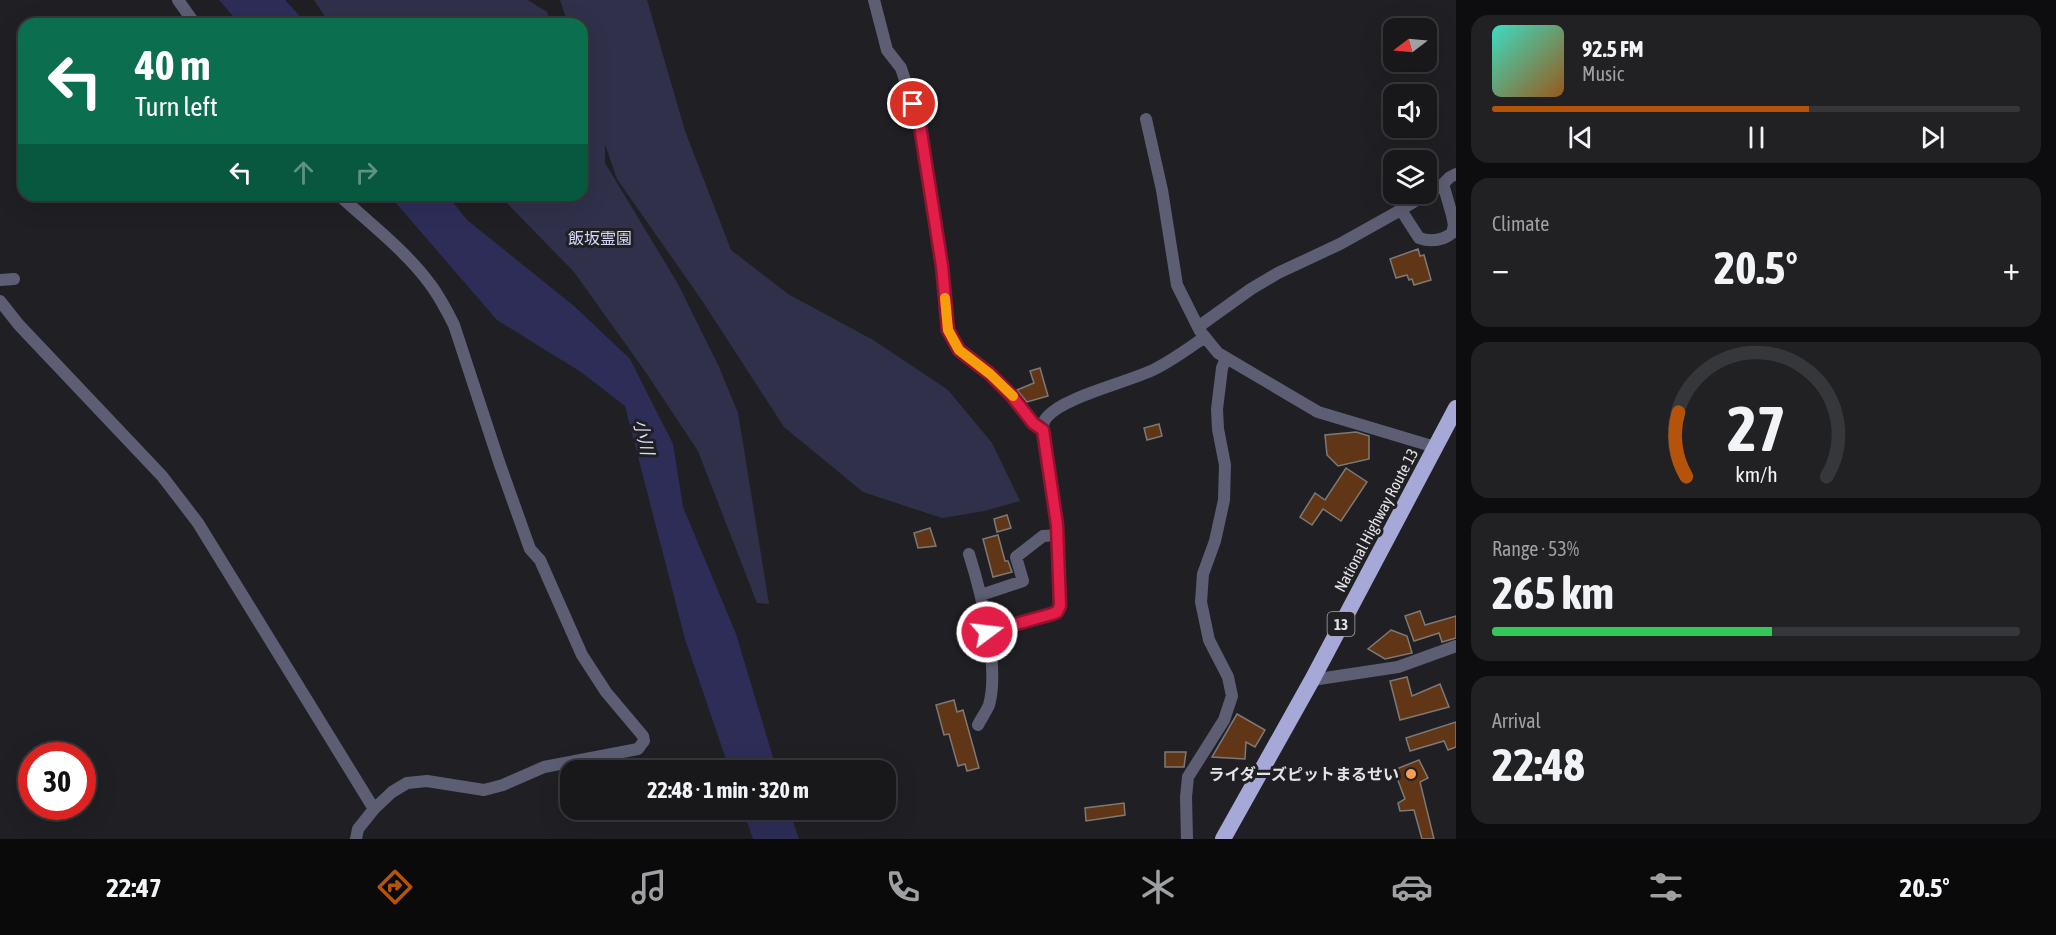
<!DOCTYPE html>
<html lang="en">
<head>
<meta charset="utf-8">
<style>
  :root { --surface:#18181b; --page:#212124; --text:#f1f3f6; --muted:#9fa0a3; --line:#36373a; --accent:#b45309 }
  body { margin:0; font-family:"Asap Condensed","Noto Sans JP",sans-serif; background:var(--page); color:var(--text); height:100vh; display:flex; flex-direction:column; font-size:22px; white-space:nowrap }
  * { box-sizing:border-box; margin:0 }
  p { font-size:20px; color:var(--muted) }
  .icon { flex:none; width:33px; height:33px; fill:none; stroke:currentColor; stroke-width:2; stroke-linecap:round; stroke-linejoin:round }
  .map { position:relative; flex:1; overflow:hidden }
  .details { display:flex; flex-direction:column; gap:15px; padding:15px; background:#0d0d0f; width:600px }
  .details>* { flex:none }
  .hud { position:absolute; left:18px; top:18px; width:570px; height:183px; border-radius:18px; box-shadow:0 6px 24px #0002,0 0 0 2px var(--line); background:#0b6e4f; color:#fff; overflow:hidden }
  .needle { width:39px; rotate:254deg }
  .fabs { position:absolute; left:1383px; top:18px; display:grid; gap:12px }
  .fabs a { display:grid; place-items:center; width:54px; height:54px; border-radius:12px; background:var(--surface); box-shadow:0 6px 24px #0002,0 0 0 2px var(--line); font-size:30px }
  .speed { position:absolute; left:18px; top:742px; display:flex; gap:12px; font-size:30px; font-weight:700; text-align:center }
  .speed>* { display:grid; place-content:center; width:78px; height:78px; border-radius:50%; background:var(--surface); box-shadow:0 6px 24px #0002,0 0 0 2px var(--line); line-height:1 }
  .speed .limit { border:9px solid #d22; background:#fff; color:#111 }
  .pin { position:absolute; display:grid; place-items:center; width:51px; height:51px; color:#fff; margin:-26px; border:3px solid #fff; border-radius:50%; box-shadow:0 2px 6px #0007 }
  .me { position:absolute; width:66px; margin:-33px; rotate:75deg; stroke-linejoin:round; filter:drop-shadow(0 0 4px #0008) }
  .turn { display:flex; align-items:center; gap:21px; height:126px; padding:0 18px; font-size:27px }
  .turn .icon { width:78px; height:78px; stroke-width:2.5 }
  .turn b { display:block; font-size:42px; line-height:51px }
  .lanes { display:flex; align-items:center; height:57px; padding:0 18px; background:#0003; justify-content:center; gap:30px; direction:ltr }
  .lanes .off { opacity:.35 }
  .big { font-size:45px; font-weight:700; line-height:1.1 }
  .details .widget { flex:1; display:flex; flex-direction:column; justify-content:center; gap:9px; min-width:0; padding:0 21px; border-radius:18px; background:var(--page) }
  .details .dial { align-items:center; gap:0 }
  .dial svg { height:156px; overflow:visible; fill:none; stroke:var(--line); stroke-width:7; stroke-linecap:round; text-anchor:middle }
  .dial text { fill:var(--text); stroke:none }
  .song { display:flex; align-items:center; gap:18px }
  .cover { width:72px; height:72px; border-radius:9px; background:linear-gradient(135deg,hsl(170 70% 55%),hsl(30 70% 35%)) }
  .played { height:6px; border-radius:3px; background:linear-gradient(90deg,var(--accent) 60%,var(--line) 60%) }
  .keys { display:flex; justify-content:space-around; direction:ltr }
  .heat { display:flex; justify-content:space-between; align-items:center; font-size:33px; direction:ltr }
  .charge { height:9px; border-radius:4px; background:linear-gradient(90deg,#34c759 53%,var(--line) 0) }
  .trip { position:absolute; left:560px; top:760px; width:336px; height:60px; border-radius:18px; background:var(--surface); box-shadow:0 6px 24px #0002,0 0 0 2px var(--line); font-weight:700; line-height:60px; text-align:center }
  .tab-bar { display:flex; height:96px; justify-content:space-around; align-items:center; background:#0a0a0b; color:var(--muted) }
  .tab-bar .icon { width:42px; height:42px }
  .tab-bar .selected { color:var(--accent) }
  .tab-bar b { font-size:27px; color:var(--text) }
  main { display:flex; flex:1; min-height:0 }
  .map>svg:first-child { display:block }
</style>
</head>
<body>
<main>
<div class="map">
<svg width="1456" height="839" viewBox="0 0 1456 839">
  <rect width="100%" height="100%" fill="#202024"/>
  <path fill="#30304a" d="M314 0H528L547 12 551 24H330Z
    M560 0H647L685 131 731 250 788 294 873 340 948 390 992 443 1020 501 984 511 942 518 863 492 784 427 703 302 617 179 605 144V163L678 284 719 367 738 413 769 604 757 603 698 451 647 374 574 272 499 195H582V79L586 82 582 69V24H568Z"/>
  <path fill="#2e2d58" d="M219 0H285L307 24H240Z
    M389 195H447L467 220 574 306 630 359 673 444 683 507 736 634 777 771H730L685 639 625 406 581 372 497 320Z
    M743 810H789L799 839H753Z"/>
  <path fill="#603616" stroke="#7d7975" stroke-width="1.5" d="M1418 249 1420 256 1424 255 1431 280 1414 285 1412 279 1409 280 1407 275 1396 278 1390 259Z
    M1040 368 1048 396 1027 402 1017 390 1034 383 1030 371Z
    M1159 424 1162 436 1147 440 1144 428Z
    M1356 432 1369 436V459L1338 466 1327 455 1325 435Z
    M1346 468 1367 482 1341 521 1323 509 1312 525 1300 517 1315 493 1325 500Z
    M1007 515 1011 528 997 532 994 519Z
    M930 528 936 546 918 548 914 533Z
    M998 535 1005 561H1008L1012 572 993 577 983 539Z
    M1420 611 1425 625 1456 616V638L1442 642 1439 633 1414 641 1405 616Z
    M1391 630 1407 636 1412 653 1385 659 1368 649Z
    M1407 677 1412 696 1440 684 1449 707 1400 720 1390 681Z
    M954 700 957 712 963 710 979 768 967 771 965 764 958 766 949 734 944 735 936 705Z
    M1237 714 1265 730 1255 747 1246 742 1245 759 1212 757Z
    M1456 722V747L1448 750 1444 741 1410 751 1406 738Z
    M1165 752H1186L1184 767H1165Z
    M1419 760 1428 778 1420 782 1434 839H1422L1414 810 1400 811 1398 803 1405 799 1394 770Z
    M1124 803 1125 815 1086 821 1085 808Z"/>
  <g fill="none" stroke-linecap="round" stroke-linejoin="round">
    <path stroke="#5d5e73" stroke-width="12" d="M178 0 195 24
      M874 0 887 50 901 68 920 126 942 266 948 330 959 350 990 374 1012 396 1033 423 1043 430
      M1146 119 1162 190 1177 285 1200 331 1218 353 1318 412 1435 447
      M339 195C368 222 407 252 430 284 440 297 447 311 454 325L499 462 530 549 540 560 582 655 606 692 643 736 644 741 638 749 544 767 503 785 484 790 427 781 407 783 392 792 374 809 358 829 356 839
      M1401 210 1419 238C1431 242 1442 241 1452 233L1454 225 1452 215 1443 184
      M0 280 14 279
      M0 301 19 325 162 476 198 523 374 809
      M1198 327 1251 289 1278 273 1340 244 1399 211 1443 184 1450 177 1456 174
      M969 554C981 592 1000 667 989 705 986 712 981 719 978 725
      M981 595 1023 581 1016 557 1043 536 1058 535
      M987 632 1052 614 1057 612 1060 606C1060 556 1057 506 1047 456 1045 444 1038 427 1047 417 1063 397 1129 382 1155 369 1173 360 1189 348 1205 337
      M1312 680 1398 667 1456 646
      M1187 839 1186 797 1188 777 1224 720 1232 696 1228 677 1209 640 1201 602 1203 574 1215 541 1224 500 1225 465 1218 429 1217 409 1222 368 1226 358"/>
    <path stroke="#a6a8d8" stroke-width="16" d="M1223 839 1312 680 1456 408"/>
  </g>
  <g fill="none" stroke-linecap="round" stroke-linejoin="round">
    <defs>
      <path id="route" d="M913 104 920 126 942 266 948 330 959 350 990 374 1012 396 1033 423 1043 430 1057 525 1060 606 1057 612 1052 614 987 632"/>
    </defs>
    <use href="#route" stroke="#92132f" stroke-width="15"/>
    <use href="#route" stroke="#e11d48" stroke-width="10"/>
    <path stroke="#f59e0b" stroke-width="10" d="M945 298 948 330 959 350 990 374 1013 396"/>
  </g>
  <circle fill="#fd9d54" stroke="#202024" stroke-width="2" cx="1411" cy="774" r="6"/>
  <g text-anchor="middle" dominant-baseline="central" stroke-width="6" stroke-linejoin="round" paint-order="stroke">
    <rect fill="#202024" stroke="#a8a8ac" stroke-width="1.5" x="1327.5" y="612" width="27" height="24" rx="4.5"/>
    <g font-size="15" font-weight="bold" fill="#e3e3e6">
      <text x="1341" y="624">13</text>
    </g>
    <g font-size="16" fill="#d4d6f5" stroke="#202024">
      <text x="600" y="238">飯坂霊園</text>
    </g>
    <g font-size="16" fill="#e3e3e6" stroke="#202024">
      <text transform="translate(1376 520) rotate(-62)">National Highway Route 13</text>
    </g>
    <g font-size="16" font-weight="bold" fill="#e3e3e6" stroke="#202024" text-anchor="end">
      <text x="1399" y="774">ライダーズピットまるせい</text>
    </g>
    <g font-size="18" font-style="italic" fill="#d8daf8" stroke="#202024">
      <text transform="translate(644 437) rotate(77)">小川</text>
    </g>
  </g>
</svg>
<div class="fabs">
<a><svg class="needle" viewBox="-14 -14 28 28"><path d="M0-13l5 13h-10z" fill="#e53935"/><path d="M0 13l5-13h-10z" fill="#9fa0a3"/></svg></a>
<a><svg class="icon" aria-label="sound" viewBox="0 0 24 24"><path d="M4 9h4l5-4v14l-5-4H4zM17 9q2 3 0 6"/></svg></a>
<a><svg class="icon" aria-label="layers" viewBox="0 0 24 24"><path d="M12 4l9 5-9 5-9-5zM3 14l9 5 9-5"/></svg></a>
</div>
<div class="speed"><div class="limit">30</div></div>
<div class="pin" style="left:913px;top:104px;background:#d93025"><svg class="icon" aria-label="arrive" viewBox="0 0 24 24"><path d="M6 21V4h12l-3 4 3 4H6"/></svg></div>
<svg class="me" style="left:987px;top:632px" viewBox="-20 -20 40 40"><circle r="17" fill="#e11d48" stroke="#fff" stroke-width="3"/><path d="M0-11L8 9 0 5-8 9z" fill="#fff"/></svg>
<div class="trip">22:48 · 1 min · 320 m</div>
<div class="hud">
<div class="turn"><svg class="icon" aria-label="left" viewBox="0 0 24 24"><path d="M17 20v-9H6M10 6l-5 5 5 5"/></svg><div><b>40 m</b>Turn left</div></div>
<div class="lanes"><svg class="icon" aria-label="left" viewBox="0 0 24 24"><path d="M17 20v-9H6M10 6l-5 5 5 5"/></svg><svg class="icon off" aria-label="ahead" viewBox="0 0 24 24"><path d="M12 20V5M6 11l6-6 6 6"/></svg><svg class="icon off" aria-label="right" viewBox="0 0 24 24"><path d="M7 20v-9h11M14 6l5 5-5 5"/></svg></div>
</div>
</div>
<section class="details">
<div class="widget">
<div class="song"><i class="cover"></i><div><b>92.5 FM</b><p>Music</p></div></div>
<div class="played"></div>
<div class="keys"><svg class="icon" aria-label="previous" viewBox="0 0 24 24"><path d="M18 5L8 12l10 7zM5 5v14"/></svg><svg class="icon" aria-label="pause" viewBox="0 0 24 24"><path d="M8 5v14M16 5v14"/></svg><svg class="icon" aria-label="next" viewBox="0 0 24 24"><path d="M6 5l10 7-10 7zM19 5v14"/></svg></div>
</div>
<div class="widget"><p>Climate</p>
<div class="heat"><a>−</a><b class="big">20.5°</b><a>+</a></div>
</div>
<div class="widget dial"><svg viewBox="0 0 100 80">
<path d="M14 69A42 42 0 1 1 86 69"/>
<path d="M14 69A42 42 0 0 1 10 36" stroke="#b45309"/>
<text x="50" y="56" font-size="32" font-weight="700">27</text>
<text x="50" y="72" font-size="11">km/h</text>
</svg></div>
<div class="widget"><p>Range · 53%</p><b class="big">265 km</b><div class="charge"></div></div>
<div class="widget"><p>Arrival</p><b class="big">22:48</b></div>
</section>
</main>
<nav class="tab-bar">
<b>22:47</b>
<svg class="icon selected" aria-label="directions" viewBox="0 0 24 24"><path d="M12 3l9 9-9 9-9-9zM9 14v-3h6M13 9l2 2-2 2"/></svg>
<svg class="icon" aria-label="music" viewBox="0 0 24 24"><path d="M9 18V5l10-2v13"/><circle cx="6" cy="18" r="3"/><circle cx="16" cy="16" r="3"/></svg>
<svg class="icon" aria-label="phone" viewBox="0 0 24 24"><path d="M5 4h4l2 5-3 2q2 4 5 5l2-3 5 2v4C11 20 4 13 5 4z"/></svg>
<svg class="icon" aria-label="climate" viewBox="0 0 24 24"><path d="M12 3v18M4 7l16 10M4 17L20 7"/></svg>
<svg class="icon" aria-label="car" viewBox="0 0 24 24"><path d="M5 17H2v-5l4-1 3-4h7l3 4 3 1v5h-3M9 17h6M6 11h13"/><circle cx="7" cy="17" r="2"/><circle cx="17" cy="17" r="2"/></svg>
<svg class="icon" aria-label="filters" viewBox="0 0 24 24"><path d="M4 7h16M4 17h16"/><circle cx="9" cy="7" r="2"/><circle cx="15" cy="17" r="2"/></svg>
<b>20.5°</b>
</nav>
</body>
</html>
